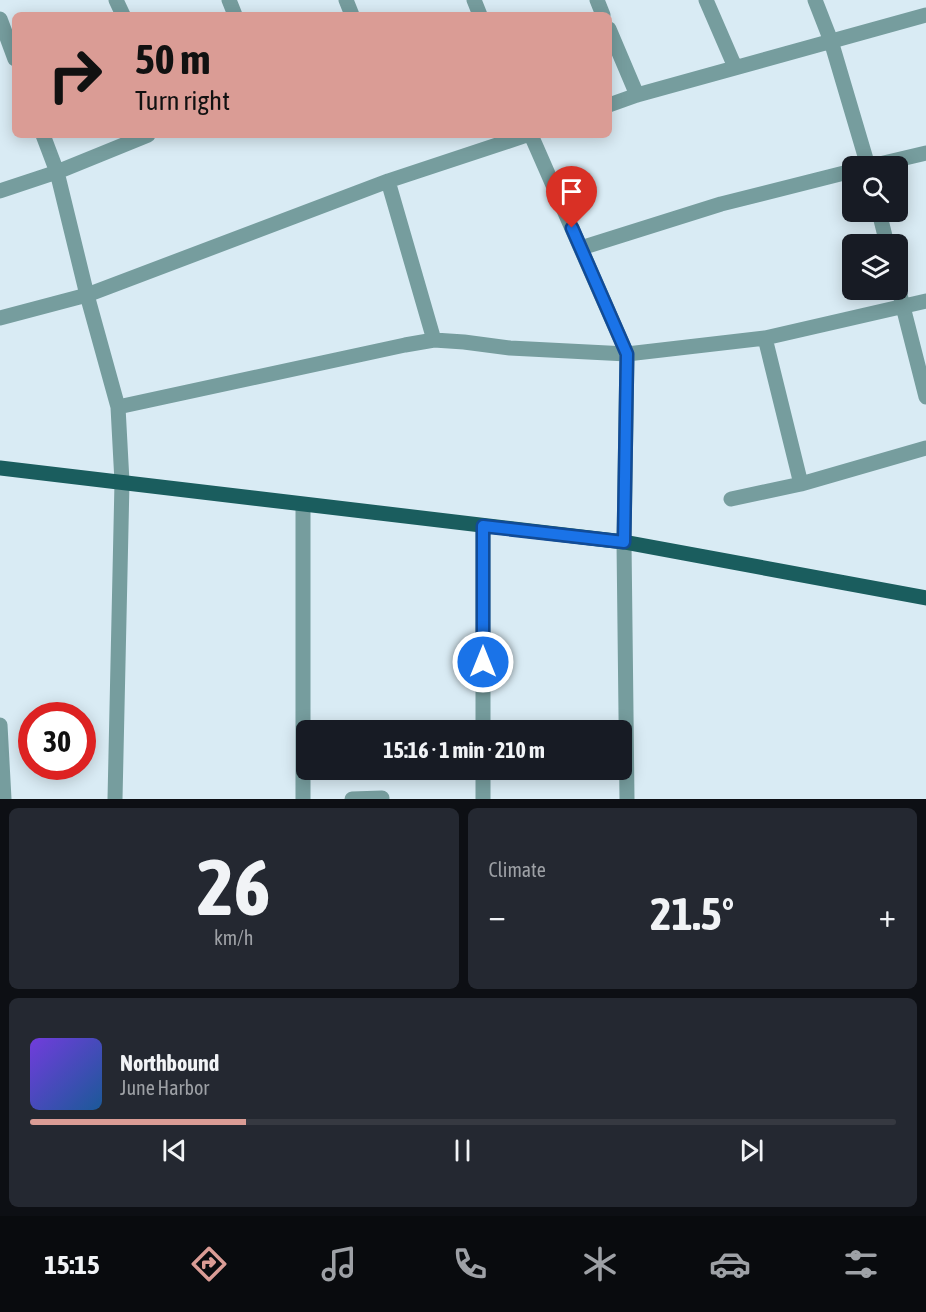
<!DOCTYPE html>
<html lang="en">
<head>
<meta charset="utf-8">
<style>
  :root { --surface:#171b24; --page:#242831; --text:#f1f3f6; --muted:#9ea1a6; --line:#363941; --accent:#da9c95 }
  body { margin:0; font-family:"Asap Condensed",sans-serif; background:var(--page); color:var(--text); height:100vh; display:flex; flex-direction:column; font-size:22px; white-space:nowrap }
  * { box-sizing:border-box; margin:0 }
  p { font-size:20px; color:var(--muted) }
  .icon { flex:none; width:33px; height:33px; fill:none; stroke:currentColor; stroke-width:2; stroke-linecap:round; stroke-linejoin:round }
  .map { position:relative; height:799px; overflow:hidden }
  .side { display:flex; flex-direction:column; gap:9px; padding:9px; background:#0d0f14; flex:1 }
  .side>* { flex:none }
  .top-card { position:absolute; left:12px; top:12px; width:600px; height:126px; border-radius:9px; box-shadow:0 3px 15px #0003; background:#da9c95; color:#111; overflow:hidden }
  .fabs { position:absolute; left:842px; top:156px; display:grid; gap:12px }
  .fabs a { display:grid; place-items:center; width:66px; height:66px; border-radius:9px; background:var(--surface); box-shadow:0 3px 15px #0003; font-size:30px }
  .speed { position:absolute; left:18px; top:702px; display:flex; gap:12px; font-size:30px; font-weight:700; text-align:center }
  .speed>* { display:grid; place-content:center; width:78px; height:78px; border-radius:50%; background:var(--surface); box-shadow:0 3px 15px #0003; line-height:1 }
  .speed .limit { border:9px solid #d22; background:#fff; color:#111 }
  .pin { position:absolute; display:grid; place-items:center; width:51px; height:51px; color:#fff; margin:-62px -26px; border-radius:50% 50% 50% 0; rotate:-45deg; box-shadow:0 0 6px #0007 }
  .pin .icon { rotate:45deg }
  .me { position:absolute; width:66px; margin:-33px; rotate:0deg; stroke-linejoin:round; filter:drop-shadow(0 0 4px #0008) }
  .turn { display:flex; align-items:center; gap:21px; height:126px; padding:0 24px; font-size:27px }
  .turn .icon { width:78px; height:78px; stroke-width:2.5 }
  .turn b { display:block; font-size:42px; line-height:51px }
  .big { font-size:45px; font-weight:700; line-height:1.1 }
  .side .card { flex:1; display:flex; flex-direction:column; justify-content:center; gap:9px; min-width:0; padding:0 21px; border-radius:9px; background:var(--page) }
  .side .dial { align-items:center; gap:0 }
  .dial b { font-size:78px; line-height:1 }
  .song { display:flex; align-items:center; gap:18px }
  .cover { width:72px; height:72px; border-radius:9px; background:linear-gradient(135deg,hsl(260 70% 55%),hsl(210 70% 35%)) }
  .played { height:6px; border-radius:3px; background:linear-gradient(90deg,var(--accent) 25%,var(--line) 25%) }
  .keys { display:flex; justify-content:space-around; direction:ltr }
  .heat { display:flex; justify-content:space-between; align-items:center; font-size:33px; direction:ltr }
  .side .tiles { flex:1; display:grid; gap:9px; grid-template-columns:1fr 1fr }
  .card:last-child { grid-column:span 2 }
  .trip { position:absolute; left:296px; top:720px; width:336px; height:60px; border-radius:9px; background:var(--surface); box-shadow:0 3px 15px #0003; font-weight:700; line-height:60px; text-align:center }
  .tabs { display:flex; height:96px; justify-content:space-around; align-items:center; background:#090b0e; color:var(--muted) }
  .tabs .icon { width:42px; height:42px }
  .tabs .selected { color:var(--accent) }
  .tabs b { font-size:27px; color:var(--text) }
  .map>svg:first-child { display:block }
</style>
</head>
<body>
<div class="map">
<svg width="926" height="799" viewBox="0 0 926 799">
  <rect width="100%" height="100%" fill="#d9ebf4"/>
  <g fill="none" stroke-linecap="round" stroke-linejoin="round">
    <path stroke="#769d9e" stroke-width="15" d="M116 0 123 15
      M229 0 235 15
      M346 0 352 15
      M474 0 480 15
      M597 0 603 15
      M706 0 735 67
      M815 0 831 41 868 166
      M0 19 15 59
      M609 29 637 95
      M609 105 637 95 926 15
      M43 135 57 172 87 295 118 407 122 482 115 799
      M531 135 627 354 624 542 627 799
      M871 166 926 153
      M388 181 434 340
      M0 191 57 172 148 135
      M879 212 887 244
      M581 248 721 204 852 171
      M897 283 926 397
      M0 318 87 295 388 181 527 135
      M765 338 801 484
      M118 407 405 345 434 340 464 342 510 348 627 354 765 338 926 301
      M731 499 801 484 926 448
      M0 725 4 799
      M483 730V526
      M303 799V505
      M352 799 382 798
      M483 799V770"/>
    <path stroke="#1a5d5e" stroke-width="15" d="M0 468 624 542 926 598"/>
  </g>
  <g fill="none" stroke-linecap="round" stroke-linejoin="round">
    <defs>
      <path id="route" d="M483 662V526L624 542 627 354 572 228"/>
    </defs>
    <use href="#route" stroke="#114b97" stroke-width="15"/>
    <use href="#route" stroke="#1a73e8" stroke-width="10"/>
  </g>
</svg>
<div class="fabs">
<a><svg class="icon" aria-label="search" viewBox="0 0 24 24"><circle cx="10" cy="10" r="6"/><path d="M15 15l6 6"/></svg></a>
<a><svg class="icon" aria-label="layers" viewBox="0 0 24 24"><path d="M12 4l9 5-9 5-9-5zM3 14l9 5 9-5"/></svg></a>
</div>
<div class="speed"><div class="limit">30</div></div>
<div class="pin" style="left:572px;top:228px;background:#d93025"><svg class="icon" aria-label="arrive" viewBox="0 0 24 24"><path d="M6 21V4h12l-3 4 3 4H6"/></svg></div>
<svg class="me" style="left:483px;top:662px" viewBox="-20 -20 40 40"><circle r="17" fill="#1a73e8" stroke="#fff" stroke-width="3"/><path d="M0-11L8 9 0 5-8 9z" fill="#fff"/></svg>
<div class="trip">15:16 · 1 min · 210 m</div>
<div class="top-card">
<div class="turn"><svg class="icon" aria-label="right" viewBox="0 0 24 24"><path d="M7 20v-9h11M14 6l5 5-5 5"/></svg><div><b>50 m</b>Turn right</div></div>
</div>
</div>
<section class="side">
<div class="tiles">
<div class="card dial"><b>26</b><p>km/h</p></div>
<div class="card"><p>Climate</p>
<div class="heat"><a>−</a><b class="big">21.5°</b><a>+</a></div>
</div>
<div class="card">
<div class="song"><i class="cover"></i><div><b>Northbound</b><p>June Harbor</p></div></div>
<div class="played"></div>
<div class="keys"><svg class="icon" aria-label="previous" viewBox="0 0 24 24"><path d="M18 5L8 12l10 7zM5 5v14"/></svg><svg class="icon" aria-label="pause" viewBox="0 0 24 24"><path d="M8 5v14M16 5v14"/></svg><svg class="icon" aria-label="next" viewBox="0 0 24 24"><path d="M6 5l10 7-10 7zM19 5v14"/></svg></div>
</div>
</div>
</section>
<nav class="tabs">
<b>15:15</b>
<svg class="icon selected" aria-label="directions" viewBox="0 0 24 24"><path d="M12 3l9 9-9 9-9-9zM9 14v-3h6M13 9l2 2-2 2"/></svg>
<svg class="icon" aria-label="music" viewBox="0 0 24 24"><path d="M9 18V5l10-2v13"/><circle cx="6" cy="18" r="3"/><circle cx="16" cy="16" r="3"/></svg>
<svg class="icon" aria-label="phone" viewBox="0 0 24 24"><path d="M5 4h4l2 5-3 2q2 4 5 5l2-3 5 2v4C11 20 4 13 5 4z"/></svg>
<svg class="icon" aria-label="climate" viewBox="0 0 24 24"><path d="M12 3v18M4 7l16 10M4 17L20 7"/></svg>
<svg class="icon" aria-label="car" viewBox="0 0 24 24"><path d="M5 17H2v-5l4-1 3-4h7l3 4 3 1v5h-3M9 17h6M6 11h13"/><circle cx="7" cy="17" r="2"/><circle cx="17" cy="17" r="2"/></svg>
<svg class="icon" aria-label="filters" viewBox="0 0 24 24"><path d="M4 7h16M4 17h16"/><circle cx="9" cy="7" r="2"/><circle cx="15" cy="17" r="2"/></svg>
</nav>
</body>
</html>
